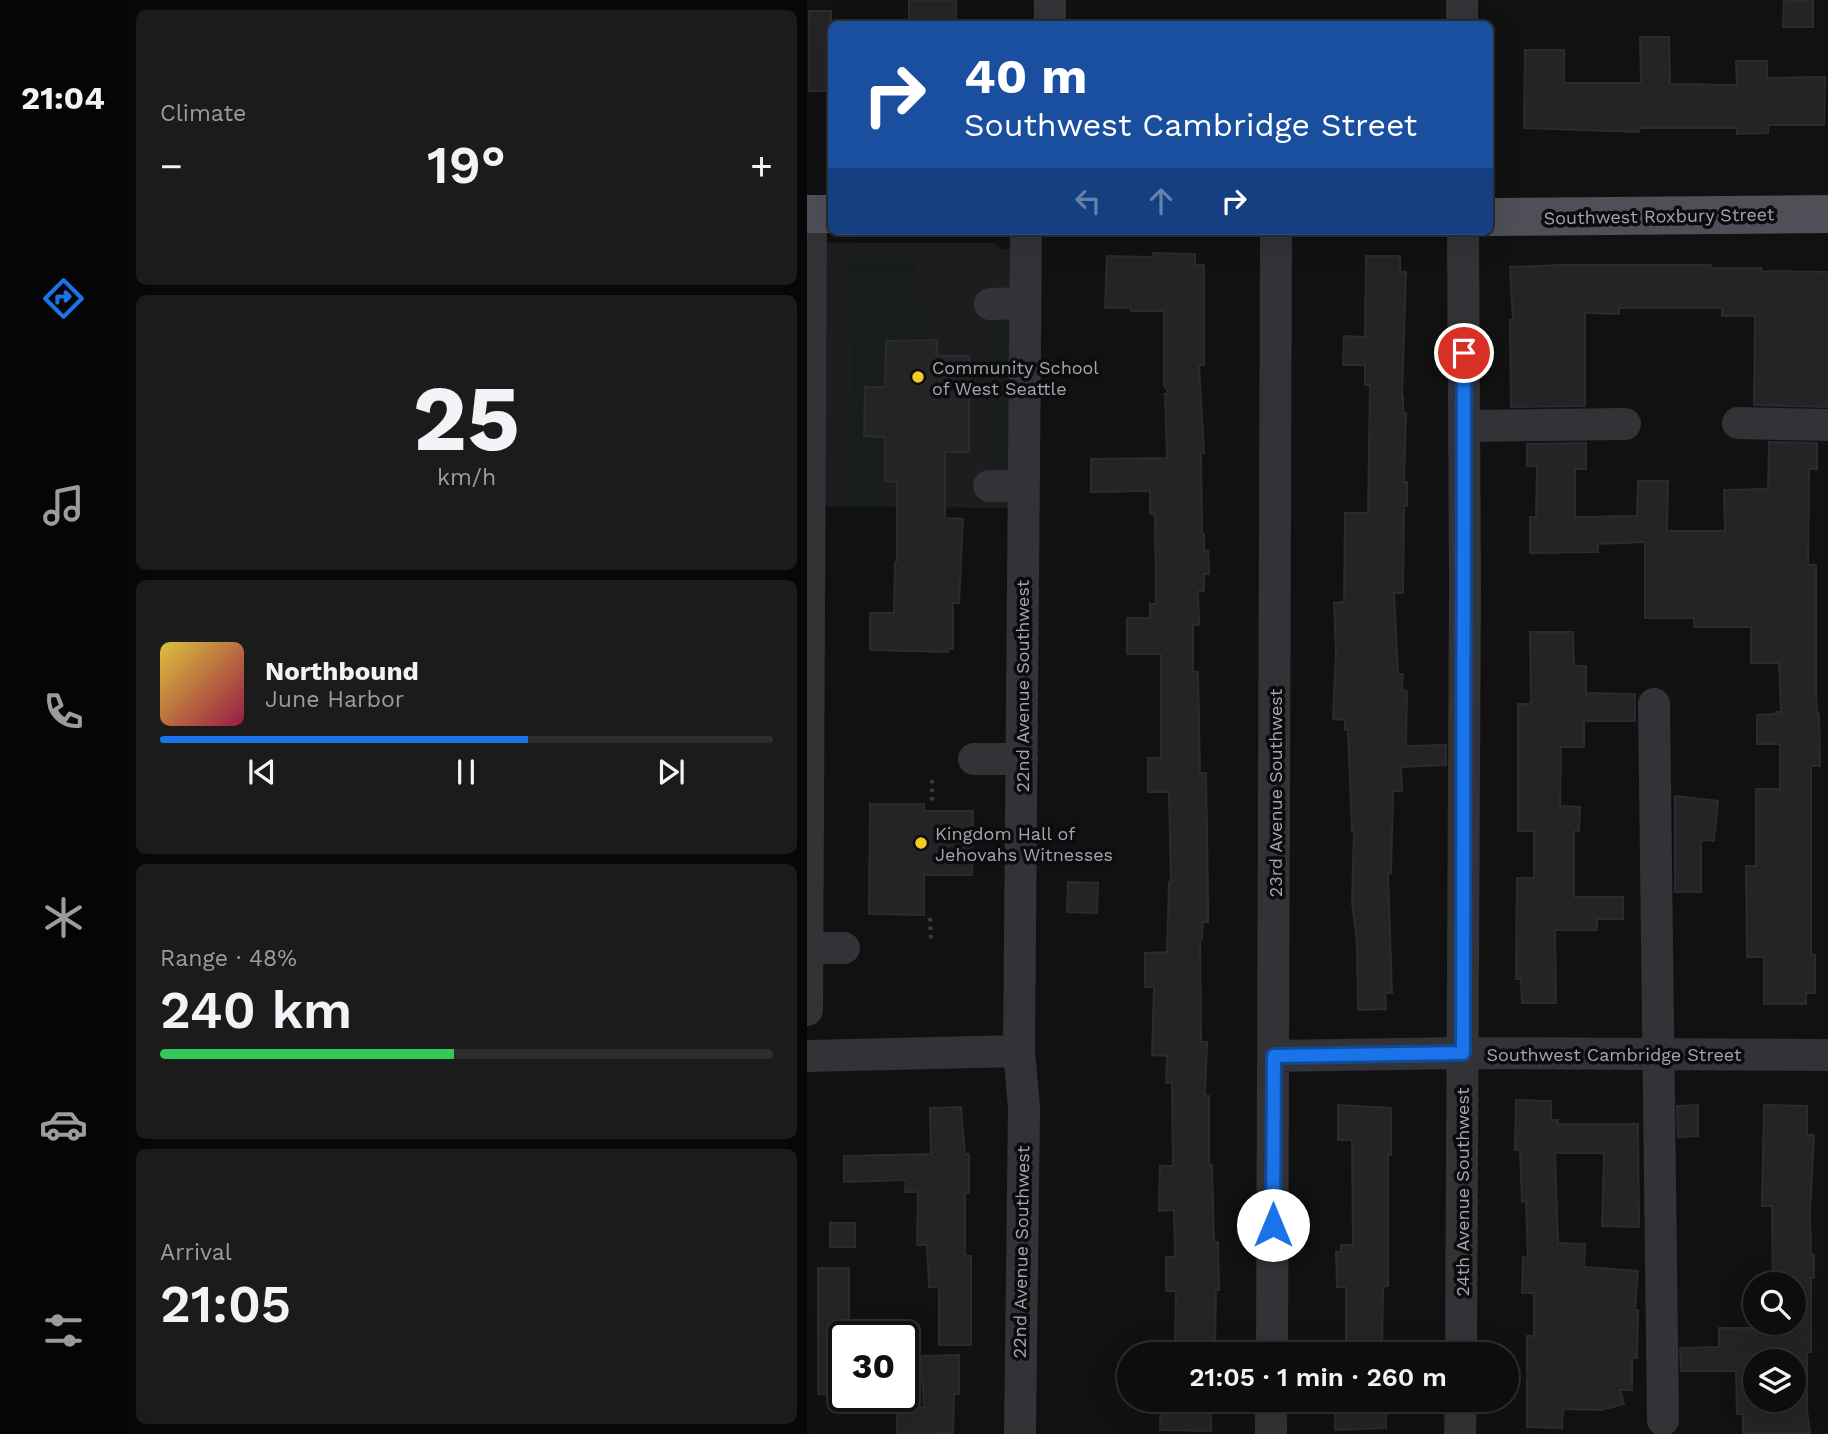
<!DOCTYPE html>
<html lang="en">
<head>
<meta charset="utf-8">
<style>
  :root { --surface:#0d0d0e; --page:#1b1b1c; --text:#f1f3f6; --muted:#9a9c9e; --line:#2d2d2e; --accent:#1a73e8 }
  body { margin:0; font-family:"Work Sans",sans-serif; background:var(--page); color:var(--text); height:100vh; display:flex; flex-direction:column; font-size:26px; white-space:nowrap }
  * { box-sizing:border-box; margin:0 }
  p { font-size:23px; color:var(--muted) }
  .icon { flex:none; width:38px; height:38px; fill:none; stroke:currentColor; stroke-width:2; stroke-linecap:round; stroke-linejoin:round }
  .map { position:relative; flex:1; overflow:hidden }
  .sheet { display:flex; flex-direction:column; gap:10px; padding:10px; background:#070708; width:681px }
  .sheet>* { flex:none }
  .top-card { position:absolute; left:21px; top:21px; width:665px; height:214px; border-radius:10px; box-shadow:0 7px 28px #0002,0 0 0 2px var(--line); background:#1a4fa0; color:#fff; overflow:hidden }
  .tools { position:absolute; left:936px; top:1272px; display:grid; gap:14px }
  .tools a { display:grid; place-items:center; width:63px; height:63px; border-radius:50%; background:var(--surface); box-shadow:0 7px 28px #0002,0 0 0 2px var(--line); font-size:35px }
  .speed { position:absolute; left:21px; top:1321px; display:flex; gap:14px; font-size:35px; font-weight:700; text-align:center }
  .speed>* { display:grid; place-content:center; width:91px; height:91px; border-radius:50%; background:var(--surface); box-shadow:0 7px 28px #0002,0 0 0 2px var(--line); line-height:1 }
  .speed .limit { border:4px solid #111; border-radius:10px; background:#fff; color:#111 }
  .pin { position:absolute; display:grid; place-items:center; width:60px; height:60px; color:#fff; margin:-30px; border:4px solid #fff; border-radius:50%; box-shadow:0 2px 7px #0007 }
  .me { position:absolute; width:77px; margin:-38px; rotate:0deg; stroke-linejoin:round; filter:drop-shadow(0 0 5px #0008) }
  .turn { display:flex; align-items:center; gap:24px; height:147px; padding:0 21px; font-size:32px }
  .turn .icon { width:91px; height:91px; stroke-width:2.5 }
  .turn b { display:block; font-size:49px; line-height:60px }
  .lanes { display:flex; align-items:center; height:66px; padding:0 21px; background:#0003; justify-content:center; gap:35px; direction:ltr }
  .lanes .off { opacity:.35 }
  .big { font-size:52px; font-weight:600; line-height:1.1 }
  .sheet .tile { flex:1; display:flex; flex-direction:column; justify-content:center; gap:10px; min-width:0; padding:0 24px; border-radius:10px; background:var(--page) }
  .sheet .dial { align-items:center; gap:0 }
  .dial b { font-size:91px; line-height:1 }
  .song { display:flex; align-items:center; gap:21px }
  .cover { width:84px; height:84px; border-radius:10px; background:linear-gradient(135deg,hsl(50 70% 55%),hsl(340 70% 35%)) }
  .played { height:7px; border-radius:4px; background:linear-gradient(90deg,var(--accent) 60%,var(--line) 60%) }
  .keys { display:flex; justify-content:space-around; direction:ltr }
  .heat { display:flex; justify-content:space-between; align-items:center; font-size:38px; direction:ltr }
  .charge { height:10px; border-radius:5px; background:linear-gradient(90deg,#34c759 48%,var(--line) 0) }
  .trip { position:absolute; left:310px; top:1342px; width:402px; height:70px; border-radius:35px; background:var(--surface); box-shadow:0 7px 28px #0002,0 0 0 2px var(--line); font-weight:600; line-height:70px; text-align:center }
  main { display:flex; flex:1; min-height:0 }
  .tabs { display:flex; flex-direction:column; width:126px; justify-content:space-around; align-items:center; background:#050506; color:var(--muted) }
  .tabs .icon { width:49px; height:49px }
  .tabs .active { color:var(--accent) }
  .tabs b { font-size:32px; color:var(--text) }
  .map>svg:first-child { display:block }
</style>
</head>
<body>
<main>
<nav class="tabs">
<b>21:04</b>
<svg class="icon active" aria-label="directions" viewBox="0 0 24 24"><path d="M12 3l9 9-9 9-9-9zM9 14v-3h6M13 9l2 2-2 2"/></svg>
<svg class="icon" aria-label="music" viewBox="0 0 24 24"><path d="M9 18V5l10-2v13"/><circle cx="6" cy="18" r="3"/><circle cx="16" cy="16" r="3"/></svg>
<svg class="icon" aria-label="phone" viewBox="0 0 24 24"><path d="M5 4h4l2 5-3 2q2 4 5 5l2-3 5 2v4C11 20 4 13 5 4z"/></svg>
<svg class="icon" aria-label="climate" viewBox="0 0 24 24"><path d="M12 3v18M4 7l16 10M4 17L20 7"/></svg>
<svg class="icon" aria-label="car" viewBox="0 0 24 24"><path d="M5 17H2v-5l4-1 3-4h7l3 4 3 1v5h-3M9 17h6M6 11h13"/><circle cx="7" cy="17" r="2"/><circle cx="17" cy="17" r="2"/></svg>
<svg class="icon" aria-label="filters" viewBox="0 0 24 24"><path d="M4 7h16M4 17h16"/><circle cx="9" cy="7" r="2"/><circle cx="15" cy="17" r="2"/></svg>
</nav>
<section class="sheet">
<div class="tile"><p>Climate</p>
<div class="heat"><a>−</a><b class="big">19°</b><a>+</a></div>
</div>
<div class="tile dial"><b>25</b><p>km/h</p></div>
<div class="tile">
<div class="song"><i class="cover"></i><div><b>Northbound</b><p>June Harbor</p></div></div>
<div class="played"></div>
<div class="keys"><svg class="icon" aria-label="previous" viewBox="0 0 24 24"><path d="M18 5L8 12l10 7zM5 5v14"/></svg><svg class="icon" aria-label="pause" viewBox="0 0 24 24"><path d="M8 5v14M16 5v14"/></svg><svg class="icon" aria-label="next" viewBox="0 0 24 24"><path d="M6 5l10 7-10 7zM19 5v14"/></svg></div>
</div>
<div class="tile"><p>Range · 48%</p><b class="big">240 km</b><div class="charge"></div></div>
<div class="tile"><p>Arrival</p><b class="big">21:05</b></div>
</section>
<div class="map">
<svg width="1022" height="1434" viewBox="0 0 1022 1434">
  <rect width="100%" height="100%" fill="#111112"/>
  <path fill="#1d1d1f" d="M4 243H187L193 249H218L216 508 3 506Z"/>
  <path fill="#171d19" d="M40 262H109L110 310 119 317V341L79 342 78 387H58L57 436 78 437V507L44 506 45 348 41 328Z
    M191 314 203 316V465L195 467 188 464V322Z"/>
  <path fill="#242427" stroke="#2b2b2f" stroke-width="2" fill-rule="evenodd" d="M102 0H149V24H102Z
    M977 0H1006V27H976Z
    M2 11H24V91H2Z
    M833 37H862L863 84 930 85 929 61H960V78L1018 77 1017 125H961V133L930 134V128H833L832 132 717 128 718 50H757V83H834Z
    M346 253 388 254V265H397V365H392L397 453H394L395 534H397V551H401L402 574H397V591H391L392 625H386V672H391L393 773H399L401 899V922H396L395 939H393L394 1042H400L398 1096H402V1165H405L407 1242H411L412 1290H409L408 1347H404V1354H368L369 1291H359V1257H368L367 1210 352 1211 353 1166H366L365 1083H359L360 1056 345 1055 347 987H338V953L360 952 362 882H364L362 792H341V758H354V654H320V618H343V604H349L348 514H343V491L284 492V459L360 458 358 394H362L357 385V311H324V308H298L300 256 346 257Z
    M559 256H593V272H599L595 397H596V413H599L597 482H600V506H597L596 593H587L591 674H596L595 690 600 691 599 746 639 745V765L594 767 595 791H586L584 873H581L585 993H578L579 1009 551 1010 550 943 545 902 547 831H545L541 730H538V720L526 719 529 651 527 603 537 602 538 513H561L563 385H558V365H536L537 336 558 337Z
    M755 265H904V268H954V271L1021 272V407L947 405 948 316H915V308H812V314L778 313V406L704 407 703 320H706L703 267Z
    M130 340V356H162V452H138V518L156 519 152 603H146V649H141V652L63 650V613H87L88 562H90V482L78 481V437L57 436 58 387H78L79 341Z
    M962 442 1010 443V469H1002L1001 565H1009V697L1010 713 1012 714 1013 766H1004V955H1008V993H999V1004H957V957H940L939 866H949V789H973V744H950V715L969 714V712H974L972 663H944V627H887V618H838V542L791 544V552L723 553V517H729L730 466H720V444L779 443V469H768V517L830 516 831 481H861L860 531H918L917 490 961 489Z
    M723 632H766L767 666H779V693L828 694V721H777V747H754L753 806 773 807 772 831H767V897H816V919H790V930H748L749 1003H715L714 979H709L710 878H727V831H711V704H724Z
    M868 796 911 801 907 841 894 840V892H868Z
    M63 804H117V811H166L165 875H117V915L62 914Z
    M261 882 291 883 290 913 260 912Z
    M709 1100 744 1101V1120H751V1124H831L832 1227 795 1226 797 1153H748L751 1243 778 1244 777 1267 831 1271 828 1310H831L830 1358H825V1390H813L817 1404 794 1410 756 1409 755 1428 720 1427V1336H727V1293H715L716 1257 721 1258 719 1201 715 1202 713 1150H708Z
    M531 1105 584 1108V1155H581V1286L576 1287 575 1354H539V1287H530L529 1252H534V1245H546L545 1140H531Z
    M891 1105V1136L871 1137 870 1106Z
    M957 1105 1000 1106V1135H1007L1003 1213 1004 1255H1007V1278H1004V1352H1000V1411L1003 1433H936V1414H930L929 1371H874L873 1348 912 1347V1328H970V1323H987V1284H966L965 1206H955ZM948 1362H987V1400H948Z
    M154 1107 158 1154H162V1193H158V1256H164V1345H132V1292L131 1287H122L120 1245H110L111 1192H98L99 1180 37 1182V1156L124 1154 123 1108Z
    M23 1223H48V1247H23Z
    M11 1268H42V1337H37V1394H11Z
    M152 1355V1394H147L146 1433 90 1434V1408L117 1407 114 1356Z
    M354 1400H404V1431L353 1430Z
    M528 1400H579V1428L528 1430Z"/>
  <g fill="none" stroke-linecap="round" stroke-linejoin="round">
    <path stroke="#38393e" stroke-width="4.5" stroke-dasharray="3.5 5" stroke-linecap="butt" d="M125 780V801
      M123 918 124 940"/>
    <path stroke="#323237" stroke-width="32" d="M243 0V24
      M655 0V24
      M183 304 218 303
      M931 423 1022 425
      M658 426 818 424
      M182 486H216
      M847 704 856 1420
      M167 759H215
      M1 948H37
      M0 1010 4 214
      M0 1056 212 1051
      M467 1056 655 1053 1022 1055
      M465 1354 469 231
      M654 1354 658 585 656 231
      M213 1434 217 1108 212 1051 219 231
      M464 1434V1400
      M653 1434 654 1400"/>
    <path stroke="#4e4f57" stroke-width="38" d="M0 214H24
      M682 217 1022 214"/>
  </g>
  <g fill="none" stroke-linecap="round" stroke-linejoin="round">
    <defs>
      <path id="route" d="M466 1225 467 1056 656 1053 657 353"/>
    </defs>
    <use href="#route" stroke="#114b97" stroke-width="18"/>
    <use href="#route" stroke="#1a73e8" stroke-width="12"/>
  </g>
  <g fill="#f4c828" stroke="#0c0c0d" stroke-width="2.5">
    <circle cx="111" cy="377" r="7"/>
    <circle cx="114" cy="843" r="7"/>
  </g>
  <g text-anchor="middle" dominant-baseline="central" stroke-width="7" stroke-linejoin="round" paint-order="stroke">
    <g font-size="18" fill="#a2a5b3" stroke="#0c0c0d">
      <text transform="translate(852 216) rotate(-1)">Southwest Roxbury Street</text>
      <text transform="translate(215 686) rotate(-90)">22nd Avenue Southwest</text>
      <text transform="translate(468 793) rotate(-90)">23rd Avenue Southwest</text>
      <text x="807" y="1054">Southwest Cambridge Street</text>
      <text transform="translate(655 1192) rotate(-90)">24th Avenue Southwest</text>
      <text transform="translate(214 1252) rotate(-89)">22nd Avenue Southwest</text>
    </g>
    <g font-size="18" fill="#a2a5b3" stroke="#0c0c0d" text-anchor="start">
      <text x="125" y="367">Community School<tspan x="125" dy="21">of West Seattle</tspan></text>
      <text x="128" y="833">Kingdom Hall of<tspan x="128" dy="21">Jehovahs Witnesses</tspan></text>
    </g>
  </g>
</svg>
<div class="tools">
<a><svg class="icon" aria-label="search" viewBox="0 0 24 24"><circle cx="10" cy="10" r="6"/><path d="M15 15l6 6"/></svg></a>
<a><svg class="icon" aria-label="layers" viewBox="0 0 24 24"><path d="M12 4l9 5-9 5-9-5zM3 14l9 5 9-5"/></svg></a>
</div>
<div class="speed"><div class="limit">30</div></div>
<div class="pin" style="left:657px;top:353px;background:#d93025"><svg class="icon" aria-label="arrive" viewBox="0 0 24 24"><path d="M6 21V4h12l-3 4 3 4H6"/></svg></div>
<svg class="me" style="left:466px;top:1225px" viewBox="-20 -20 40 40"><circle r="19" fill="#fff"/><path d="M0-13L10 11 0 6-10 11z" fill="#1a73e8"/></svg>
<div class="trip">21:05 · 1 min · 260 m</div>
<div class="top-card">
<div class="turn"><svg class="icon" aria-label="right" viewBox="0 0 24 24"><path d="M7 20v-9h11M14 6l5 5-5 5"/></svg><div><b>40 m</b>Southwest Cambridge Street</div></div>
<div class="lanes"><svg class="icon off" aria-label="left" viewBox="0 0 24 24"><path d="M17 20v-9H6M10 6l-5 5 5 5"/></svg><svg class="icon off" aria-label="ahead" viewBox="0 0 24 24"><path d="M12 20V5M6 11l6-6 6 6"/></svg><svg class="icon" aria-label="right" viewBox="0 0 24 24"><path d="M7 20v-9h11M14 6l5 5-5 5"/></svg></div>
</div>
</div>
</main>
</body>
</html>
